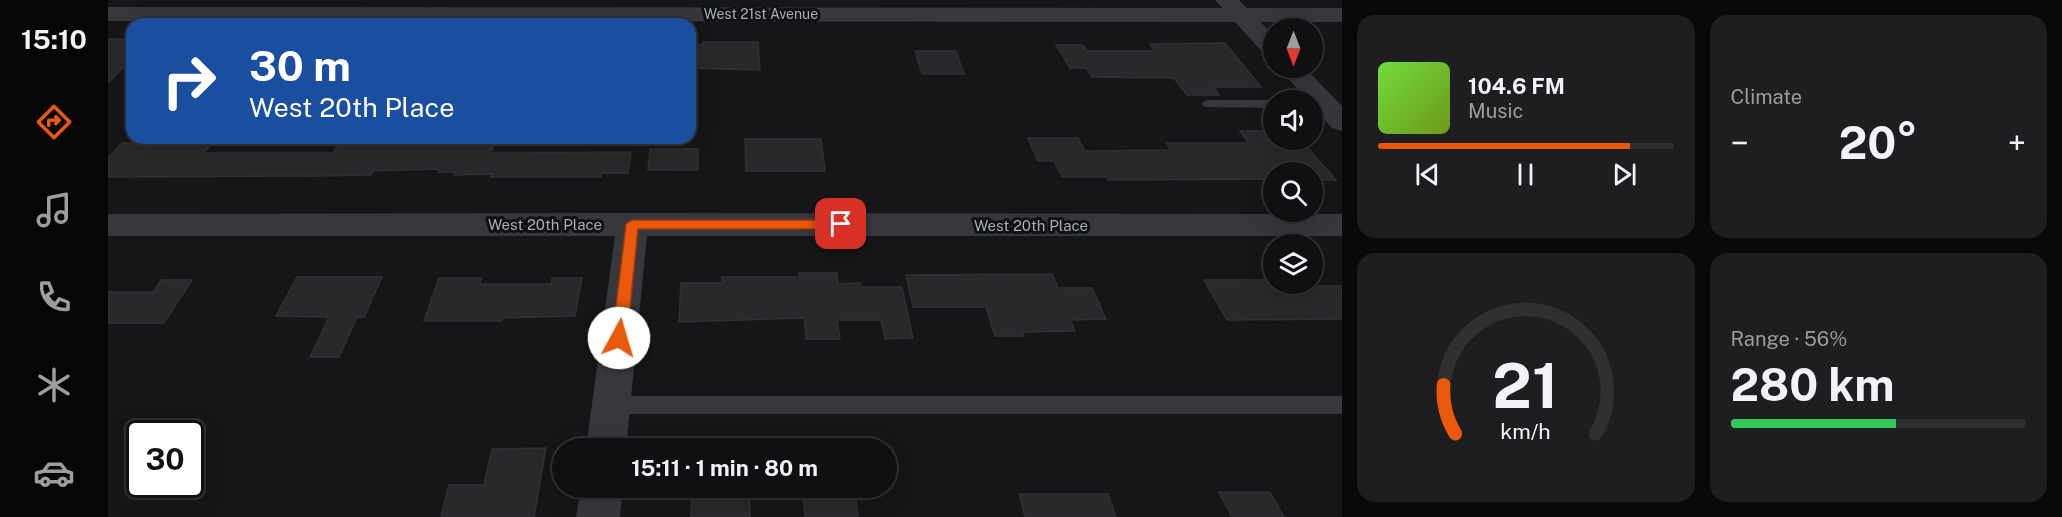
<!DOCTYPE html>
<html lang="en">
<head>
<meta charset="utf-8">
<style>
  :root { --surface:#101012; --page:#1e1e20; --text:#f1f3f6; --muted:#9c9d9f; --line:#303032; --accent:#ea580c }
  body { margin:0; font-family:"Public Sans",sans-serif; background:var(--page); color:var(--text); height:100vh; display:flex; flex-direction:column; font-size:22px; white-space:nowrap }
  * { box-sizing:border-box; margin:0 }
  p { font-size:20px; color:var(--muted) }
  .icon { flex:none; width:33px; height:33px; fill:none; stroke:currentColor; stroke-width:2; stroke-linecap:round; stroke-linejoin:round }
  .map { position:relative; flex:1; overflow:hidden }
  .panel { display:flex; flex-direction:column; gap:15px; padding:15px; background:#09090a; width:720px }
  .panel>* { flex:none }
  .hud { position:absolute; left:18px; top:18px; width:570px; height:126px; border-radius:18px; box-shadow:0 6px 24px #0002,0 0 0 2px var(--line); background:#1a4fa0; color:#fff; overflow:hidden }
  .needle { width:39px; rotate:180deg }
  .fabs { position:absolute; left:1155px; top:18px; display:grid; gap:12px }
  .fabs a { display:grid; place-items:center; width:60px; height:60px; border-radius:50%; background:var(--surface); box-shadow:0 6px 24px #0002,0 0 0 2px var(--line); font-size:30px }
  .speed { position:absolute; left:18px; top:420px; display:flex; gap:12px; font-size:30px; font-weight:700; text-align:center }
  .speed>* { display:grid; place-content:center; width:78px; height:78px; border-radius:50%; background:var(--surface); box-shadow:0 6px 24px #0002,0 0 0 2px var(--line); line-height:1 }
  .speed .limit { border:3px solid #111; border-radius:9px; background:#fff; color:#111 }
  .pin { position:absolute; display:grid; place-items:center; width:51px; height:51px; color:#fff; margin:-26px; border-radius:12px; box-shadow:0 3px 9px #0006 }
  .me { position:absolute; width:66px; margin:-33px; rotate:6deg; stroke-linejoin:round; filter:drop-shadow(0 0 4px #0008) }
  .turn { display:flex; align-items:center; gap:21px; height:126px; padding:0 24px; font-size:27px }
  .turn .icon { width:78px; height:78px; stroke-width:2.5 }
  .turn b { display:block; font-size:42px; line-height:51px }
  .big { font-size:45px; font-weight:700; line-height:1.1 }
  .panel .tile { flex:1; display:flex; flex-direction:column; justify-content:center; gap:9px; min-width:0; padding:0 21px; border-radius:18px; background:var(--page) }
  .panel .dial { align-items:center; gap:0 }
  .dial svg { height:156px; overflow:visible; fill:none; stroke:var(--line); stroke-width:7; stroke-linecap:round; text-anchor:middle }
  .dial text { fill:var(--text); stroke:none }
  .song { display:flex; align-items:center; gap:18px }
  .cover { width:72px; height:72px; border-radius:9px; background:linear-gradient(135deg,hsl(100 70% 55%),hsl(80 70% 35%)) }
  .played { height:6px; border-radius:3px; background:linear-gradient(90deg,var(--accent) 85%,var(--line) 85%) }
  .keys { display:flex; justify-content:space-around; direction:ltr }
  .heat { display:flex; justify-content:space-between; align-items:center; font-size:33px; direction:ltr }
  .charge { height:9px; border-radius:4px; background:linear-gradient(90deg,#34c759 56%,var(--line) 0) }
  .panel .tiles { flex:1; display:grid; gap:15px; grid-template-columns:repeat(2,1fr) }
  .trip { position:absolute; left:444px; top:438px; width:345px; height:60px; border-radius:30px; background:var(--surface); box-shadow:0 6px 24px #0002,0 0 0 2px var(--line); font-weight:700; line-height:60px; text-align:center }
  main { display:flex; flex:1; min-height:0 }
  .menu { display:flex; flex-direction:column; width:108px; justify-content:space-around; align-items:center; background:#060607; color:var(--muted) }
  .menu .icon { width:42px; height:42px }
  .menu .selected { color:var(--accent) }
  .menu b { font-size:27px; color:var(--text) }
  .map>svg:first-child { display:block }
</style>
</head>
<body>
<main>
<nav class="menu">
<b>15:10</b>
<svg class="icon selected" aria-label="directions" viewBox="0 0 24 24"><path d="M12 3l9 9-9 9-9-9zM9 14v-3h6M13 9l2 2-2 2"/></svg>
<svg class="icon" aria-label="music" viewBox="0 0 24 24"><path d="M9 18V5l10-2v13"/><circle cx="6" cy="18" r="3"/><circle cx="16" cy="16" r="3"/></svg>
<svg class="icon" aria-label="phone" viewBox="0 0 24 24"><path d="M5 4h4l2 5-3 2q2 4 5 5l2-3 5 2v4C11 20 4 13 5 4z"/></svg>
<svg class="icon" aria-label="climate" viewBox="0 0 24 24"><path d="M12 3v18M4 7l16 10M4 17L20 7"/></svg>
<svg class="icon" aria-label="car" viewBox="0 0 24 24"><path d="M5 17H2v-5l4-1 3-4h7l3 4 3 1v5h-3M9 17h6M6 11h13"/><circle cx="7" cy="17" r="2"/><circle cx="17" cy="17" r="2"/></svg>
</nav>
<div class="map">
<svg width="1234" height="517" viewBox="0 0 1234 517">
  <rect width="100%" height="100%" fill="#161618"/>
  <path fill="#29292c" stroke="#303034" stroke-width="1.5" d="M0 39H24V59L0 83Z
    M595 42H650L652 70 582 68V45H595Z
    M1117 43 1153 87H1105L1111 95H1079L1066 78 984 77 978 68H962L948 45H975L979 51H1047L1042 44Z
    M807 51H848L856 74H814Z
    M1132 131H1158L1165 140H1193L1228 180H1204V172H1166V179L1000 180 998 177H954L946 161H930L920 138H970L977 151 1063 150 1058 143H1141Z
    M28 138H108L96 153H225L233 140H273L270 145 370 141 369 144H386L383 153 523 152 520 173H493V177H383L384 174 347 175V172H330L331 169 265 171 263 175 206 176 0 177V158L14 143H24Z
    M637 139H713L717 171H638Z
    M542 149H590V170H540Z
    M691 273H729L730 284 752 283 754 287H794L805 338 777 339 773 320H729L732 339H698L696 318 571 322 573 283H614V277H691Z
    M944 274 950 288H984L998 319 962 320 967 331 915 332 916 336H887L878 307H805L798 275Z
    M189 277H274L256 317H249L231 357H202L221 317 168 316Z
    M331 278H373L372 284H443L444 278H474L467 316 395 318 394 321H316Z
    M53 280H84L56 323H0V292H46Z
    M1096 280H1166V286H1234V319L1119 320Z
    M438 448 426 517H333L341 485H376L384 449Z
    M584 488H641L642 517H583Z
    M1111 492H1162L1176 517H1124Z
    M695 494H747L750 517H697Z
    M911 494H1000L1008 517H917Z"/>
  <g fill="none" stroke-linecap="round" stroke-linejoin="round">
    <path fill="#37383d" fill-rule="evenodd" d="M1101 100H1168H1166V108L1096 107 1094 104 1096 101Z
      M503 396H1234V414H503L496 411 493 405 496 399Z"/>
    <path fill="#37383d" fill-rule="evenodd" d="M1107 0H1131L1166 36V57L1157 55Z
      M1171 68H1197L1234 106V131L1224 128 1204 106V100H1199Z
      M524 213 1234 214V236H539L518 448H478L507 236H0V214Z
      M473 488H515L512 517H468Z"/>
    <path fill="#37383d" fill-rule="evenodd" d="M0 7 1234 8V22L0 21Z"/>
  </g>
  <path fill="#ea580c" stroke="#983908" stroke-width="1.5" d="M524 220H733L740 224 733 229H530L519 338 516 343 511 344 506 343 504 338 518 224Z"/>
  <g text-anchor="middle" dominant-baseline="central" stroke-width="6" stroke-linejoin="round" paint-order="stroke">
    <g font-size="14" fill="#a8adb8" stroke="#111113">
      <text x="653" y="14">West 21st Avenue</text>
    </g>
    <g font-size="15" fill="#a8adb8" stroke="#111113">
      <text x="437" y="224">West 20th Place</text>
      <text x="923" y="225">West 20th Place</text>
    </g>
  </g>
</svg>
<div class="fabs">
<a><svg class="needle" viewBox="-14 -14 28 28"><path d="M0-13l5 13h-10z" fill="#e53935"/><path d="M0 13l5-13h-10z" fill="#9c9d9f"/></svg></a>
<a><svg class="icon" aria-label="sound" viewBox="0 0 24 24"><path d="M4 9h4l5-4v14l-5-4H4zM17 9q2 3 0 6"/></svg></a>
<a><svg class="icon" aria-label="search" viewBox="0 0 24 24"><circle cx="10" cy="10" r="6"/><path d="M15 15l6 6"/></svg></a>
<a><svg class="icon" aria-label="layers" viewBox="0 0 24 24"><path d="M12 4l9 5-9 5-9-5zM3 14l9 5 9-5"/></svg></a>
</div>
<div class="speed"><div class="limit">30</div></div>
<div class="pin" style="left:733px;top:224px;background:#d93025"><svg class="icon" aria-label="arrive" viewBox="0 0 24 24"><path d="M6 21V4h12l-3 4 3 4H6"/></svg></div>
<svg class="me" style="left:511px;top:338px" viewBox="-20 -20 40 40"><circle r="19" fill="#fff"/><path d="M0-13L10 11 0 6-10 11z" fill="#ea580c"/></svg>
<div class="trip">15:11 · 1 min · 80 m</div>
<div class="hud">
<div class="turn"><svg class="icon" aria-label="right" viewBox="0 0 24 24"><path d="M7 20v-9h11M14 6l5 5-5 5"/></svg><div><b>30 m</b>West 20th Place</div></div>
</div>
</div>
<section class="panel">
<div class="tiles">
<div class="tile">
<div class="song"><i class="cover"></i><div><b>104.6 FM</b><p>Music</p></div></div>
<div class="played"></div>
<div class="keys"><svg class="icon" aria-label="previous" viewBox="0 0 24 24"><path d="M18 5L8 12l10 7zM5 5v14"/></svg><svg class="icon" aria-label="pause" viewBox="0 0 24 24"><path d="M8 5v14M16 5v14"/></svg><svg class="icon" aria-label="next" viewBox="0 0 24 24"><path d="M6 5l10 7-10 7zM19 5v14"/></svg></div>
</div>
<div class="tile"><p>Climate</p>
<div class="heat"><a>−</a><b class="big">20°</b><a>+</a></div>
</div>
<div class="tile dial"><svg viewBox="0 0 100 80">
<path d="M14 69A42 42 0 1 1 86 69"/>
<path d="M14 69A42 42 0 0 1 8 44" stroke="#ea580c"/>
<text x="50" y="56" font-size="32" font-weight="700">21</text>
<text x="50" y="72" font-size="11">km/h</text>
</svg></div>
<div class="tile"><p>Range · 56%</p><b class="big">280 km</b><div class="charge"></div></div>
</div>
</section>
</main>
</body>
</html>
